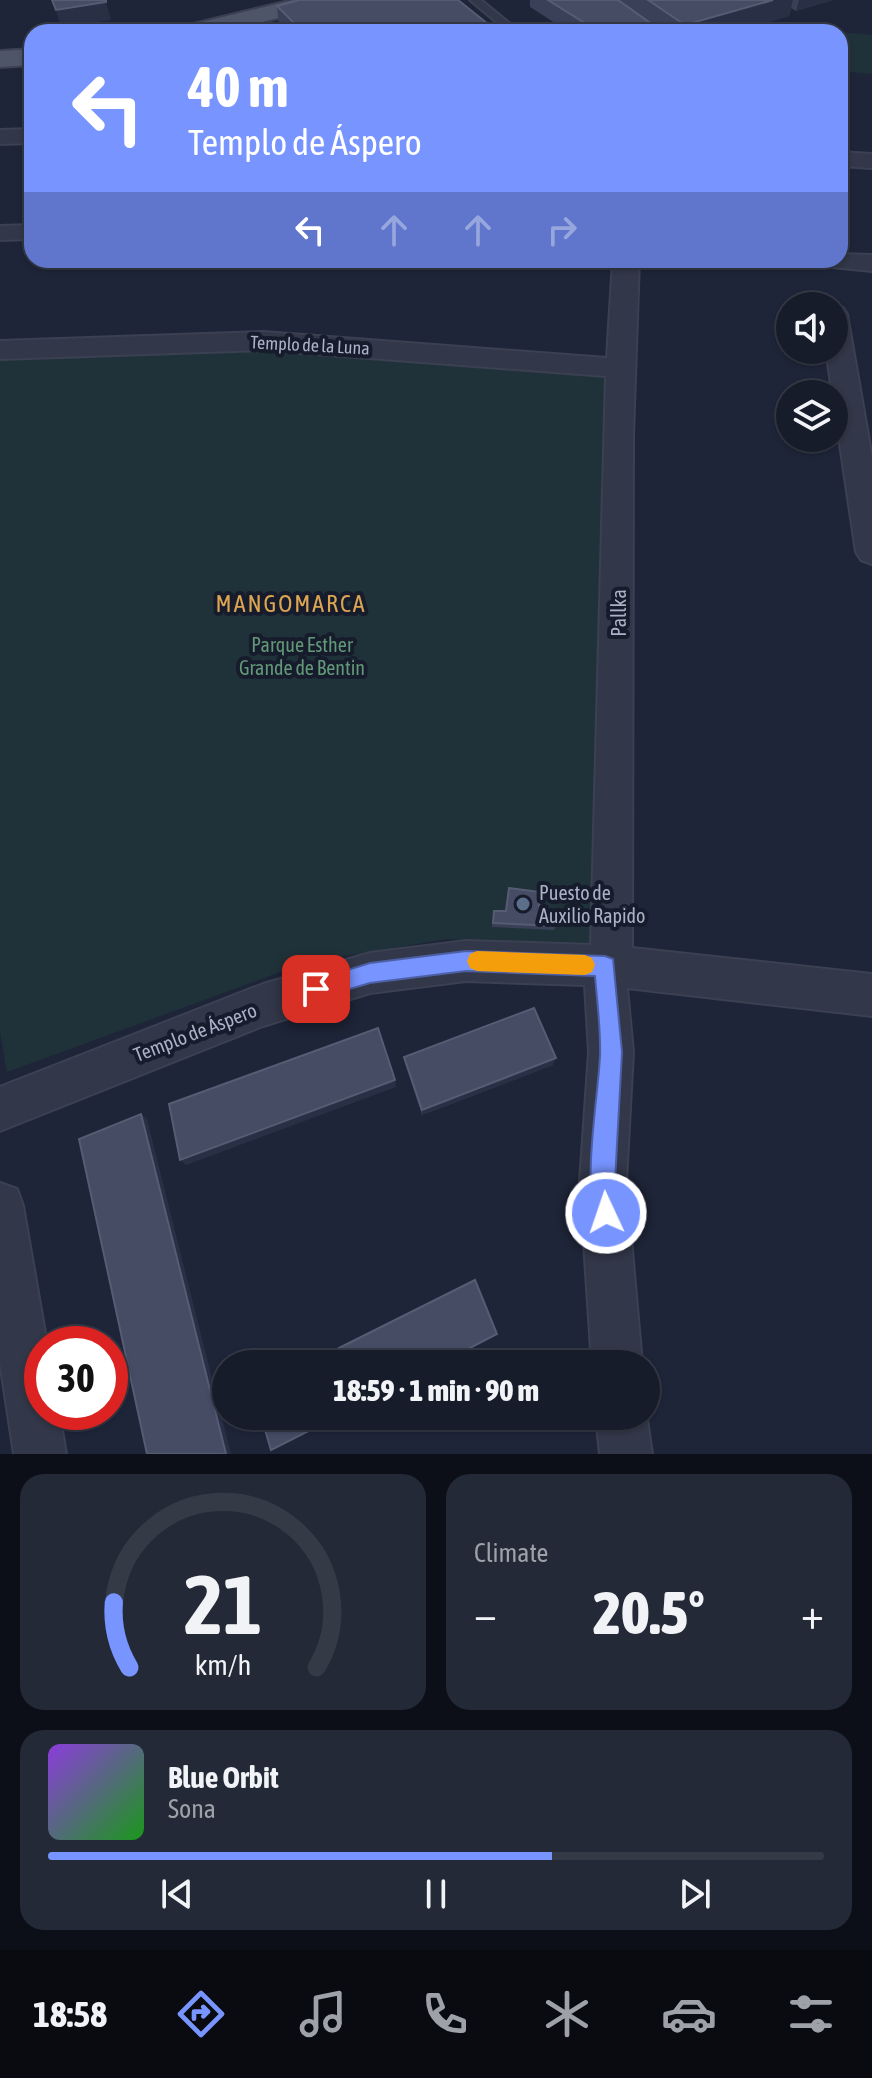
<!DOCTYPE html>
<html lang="en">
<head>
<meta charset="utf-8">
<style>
  :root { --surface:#161c2a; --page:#232936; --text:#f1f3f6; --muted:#9ea1a8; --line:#353a47; --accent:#7794ff }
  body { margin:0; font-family:"Asap Condensed",sans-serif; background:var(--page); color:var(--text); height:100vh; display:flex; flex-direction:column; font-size:30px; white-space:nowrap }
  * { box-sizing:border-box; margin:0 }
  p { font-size:26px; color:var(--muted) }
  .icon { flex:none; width:44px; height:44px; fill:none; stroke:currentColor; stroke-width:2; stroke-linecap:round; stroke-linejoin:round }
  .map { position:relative; height:1454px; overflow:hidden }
  .details { display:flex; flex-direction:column; gap:20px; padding:20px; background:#0c0f17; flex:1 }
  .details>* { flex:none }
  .banner { position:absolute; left:24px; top:24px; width:824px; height:244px; border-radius:24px; box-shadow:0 2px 6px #0004,0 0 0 2px var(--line); background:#7794ff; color:#fff; overflow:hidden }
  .controls { position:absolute; left:776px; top:292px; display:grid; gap:16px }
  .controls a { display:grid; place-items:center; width:72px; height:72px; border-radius:50%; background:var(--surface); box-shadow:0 2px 6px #0004,0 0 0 2px var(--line); font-size:40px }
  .speed { position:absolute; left:24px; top:1326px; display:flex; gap:16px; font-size:40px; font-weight:700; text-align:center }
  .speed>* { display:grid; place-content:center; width:104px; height:104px; border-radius:50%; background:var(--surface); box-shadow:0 2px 6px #0004,0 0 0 2px var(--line); line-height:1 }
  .speed .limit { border:12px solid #d22; background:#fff; color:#111 }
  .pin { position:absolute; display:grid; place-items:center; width:68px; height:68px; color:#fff; margin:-34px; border-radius:16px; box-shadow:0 4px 12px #0006 }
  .me { position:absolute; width:88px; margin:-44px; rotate:357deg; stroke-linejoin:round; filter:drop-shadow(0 0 6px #0008) }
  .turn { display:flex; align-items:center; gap:28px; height:168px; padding:0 32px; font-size:36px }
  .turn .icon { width:104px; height:104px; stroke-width:2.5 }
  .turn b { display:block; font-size:56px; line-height:68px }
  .lanes { display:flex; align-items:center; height:76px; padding:0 32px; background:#0003; justify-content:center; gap:40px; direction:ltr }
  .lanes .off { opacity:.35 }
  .big { font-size:60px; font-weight:800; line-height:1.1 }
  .details .card { flex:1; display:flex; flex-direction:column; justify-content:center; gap:12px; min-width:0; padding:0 28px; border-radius:24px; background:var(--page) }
  .details .dial { align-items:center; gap:0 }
  .dial svg { height:208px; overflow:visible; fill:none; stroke:var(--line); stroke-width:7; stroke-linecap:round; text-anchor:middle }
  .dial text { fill:var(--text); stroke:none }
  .song { display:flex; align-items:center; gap:24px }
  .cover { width:96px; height:96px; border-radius:12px; background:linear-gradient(135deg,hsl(270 70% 55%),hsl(120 70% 35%)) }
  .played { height:8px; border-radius:4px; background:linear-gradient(90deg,var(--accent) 65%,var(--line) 65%) }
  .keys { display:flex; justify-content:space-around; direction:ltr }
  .heat { display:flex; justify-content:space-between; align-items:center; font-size:44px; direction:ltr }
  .details .tiles { flex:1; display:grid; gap:20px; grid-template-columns:1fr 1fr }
  .card:last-child { grid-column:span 2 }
  .trip { position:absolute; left:212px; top:1350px; width:448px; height:80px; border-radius:40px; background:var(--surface); box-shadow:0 2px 6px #0004,0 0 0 2px var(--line); font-weight:800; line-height:80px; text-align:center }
  .menu { display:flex; height:128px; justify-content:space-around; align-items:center; background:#090b11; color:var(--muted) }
  .menu .icon { width:56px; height:56px }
  .menu .on { color:var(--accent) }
  .menu b { font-size:36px; color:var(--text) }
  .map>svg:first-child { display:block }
</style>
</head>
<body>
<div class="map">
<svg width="872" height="1454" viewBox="0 0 872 1454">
  <rect width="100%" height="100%" fill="#1e2538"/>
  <path fill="#203239" d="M840 32 872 35V74L840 71Z
    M286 346 609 372 601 947 447 939 308 962 7 1072 0 1031V356Z"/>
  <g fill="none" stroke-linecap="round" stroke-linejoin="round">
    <defs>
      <path id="lane" d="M470 0H481L509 23 500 25Z"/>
      <path id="street" d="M32 129V143L0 144V130Z
        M840 152 872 154V168L840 166Z
        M32 225V239L0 240V226Z
        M840 254 872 255V271L811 265 807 260H840Z
        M613 260H639L633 436 632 948 872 974V1016L627 988 633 1052 626 1182 642 1364H592L580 1182 589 1052 585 985 466 981 370 993 263 1026 0 1131V1087L263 984 370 953 466 941 591 945 606 376 264 350 0 359V341L264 332 607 358Z
        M834 306 843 308 847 314 872 458V564L861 560 856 552 826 350H834Z
        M0 1183 17 1189 23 1206 47 1344H42V1412H59L66 1454H14L0 1362Z
        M646 1412 652 1454H600L596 1416H646Z"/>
      <path id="primary" d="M293 0H335L331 5 221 32H178L181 27Z
        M32 49V65L0 67V51Z"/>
    </defs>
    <use href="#lane" stroke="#3b4052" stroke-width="4"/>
    <use href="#street" stroke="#3b4052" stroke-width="4"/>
    <use href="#primary" stroke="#3b4052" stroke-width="4"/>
    <use href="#lane" fill="#323749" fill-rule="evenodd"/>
    <use href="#street" fill="#323749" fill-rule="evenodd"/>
    <use href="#primary" fill="#4f5569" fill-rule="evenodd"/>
  </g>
  <path fill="#394058" d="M530 0H833L796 11 791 8 789 16 735 32H569L530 7Z
    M277 6 498 32H283L279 28Z
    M539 907 556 926 554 930 492 927 494 911Z
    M404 1057 553 1065 422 1115 405 1063Z"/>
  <path fill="#293046" d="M773 0H793L789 16 735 32H684L685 25Z
    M799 0H833L796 11Z
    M106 2 111 20 61 28 56 10Z
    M556 1058 553 1065 422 1115V1110Z
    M395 1080 396 1087 186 1165 180 1160Z
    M141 1114 147 1119 231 1454H226Z"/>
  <path fill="#454c64" stroke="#555c73" stroke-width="2" d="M52 0H106V2L56 10Z
    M300 0H458L498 32H303L277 6Z
    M548 0H618L663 32H599Z
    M648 0H773L685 25Z
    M509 888 540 892 539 907 555 916 556 926 493 923 494 911H506Z
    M534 1008 556 1058 422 1110 404 1057Z
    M378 1028 395 1080 180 1160 169 1104Z
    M141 1114 226 1454H147L79 1139Z
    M475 1280 497 1334 439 1364H307Z
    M261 1416H338L271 1450Z"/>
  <path fill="#7794ff" stroke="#4d60a6" stroke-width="2" d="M466 951 605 956 613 959 622 1052 615 1182 617 1213 614 1221 606 1224 597 1221C582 1184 598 1098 600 1056 601 1029 597 1002 595 976L466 971 370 983 316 999 309 996 306 989 309 982 370 963Z"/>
  <path fill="#f59e0b" d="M477 951 585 955 592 958 595 965 592 972 585 975 477 971 470 968 467 961 470 954Z"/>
  <circle fill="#5c6f8a" stroke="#171c2d" stroke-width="3" cx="523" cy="904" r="8"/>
  <g text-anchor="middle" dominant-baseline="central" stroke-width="8" stroke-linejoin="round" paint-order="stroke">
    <g font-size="18" fill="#abb1c6" stroke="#171c2d">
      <text transform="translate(310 345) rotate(3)">Templo de la Luna</text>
    </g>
    <g font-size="20" fill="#abb1c6" stroke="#171c2d">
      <text transform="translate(618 613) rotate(-90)">Pallka</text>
      <text transform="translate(195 1032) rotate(-21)">Templo de Áspero</text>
    </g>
    <g font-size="20" fill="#629877" stroke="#171c2d">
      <text x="302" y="644">Parque Esther<tspan x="302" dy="23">Grande de Bentin</tspan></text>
    </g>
    <g font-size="20" fill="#abb1c6" stroke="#171c2d" text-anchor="start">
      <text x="539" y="892">Puesto de<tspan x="539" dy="23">Auxilio Rapido</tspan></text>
    </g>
    <g font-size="24" letter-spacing="2" fill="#dba551" stroke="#171c2d">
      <text x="291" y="603">MANGOMARCA</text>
    </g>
  </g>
</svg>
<div class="controls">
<a><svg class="icon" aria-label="sound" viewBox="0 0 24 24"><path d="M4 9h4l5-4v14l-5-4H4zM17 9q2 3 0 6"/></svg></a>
<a><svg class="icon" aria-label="layers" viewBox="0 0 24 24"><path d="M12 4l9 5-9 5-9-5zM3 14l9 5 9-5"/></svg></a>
</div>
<div class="speed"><div class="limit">30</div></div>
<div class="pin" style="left:316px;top:989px;background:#d93025"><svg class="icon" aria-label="arrive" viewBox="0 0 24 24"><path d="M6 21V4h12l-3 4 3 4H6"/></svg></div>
<svg class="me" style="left:606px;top:1213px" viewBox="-20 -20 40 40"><circle r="17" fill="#7794ff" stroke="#fff" stroke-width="3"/><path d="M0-11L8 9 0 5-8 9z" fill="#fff"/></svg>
<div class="trip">18:59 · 1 min · 90 m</div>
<div class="banner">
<div class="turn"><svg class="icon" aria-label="left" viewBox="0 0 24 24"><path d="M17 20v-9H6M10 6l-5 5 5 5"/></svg><div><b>40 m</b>Templo de Áspero</div></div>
<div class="lanes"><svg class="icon" aria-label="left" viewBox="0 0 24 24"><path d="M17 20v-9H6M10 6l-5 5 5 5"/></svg><svg class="icon off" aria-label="ahead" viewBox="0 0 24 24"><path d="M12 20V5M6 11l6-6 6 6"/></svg><svg class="icon off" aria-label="ahead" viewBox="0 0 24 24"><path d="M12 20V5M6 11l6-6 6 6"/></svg><svg class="icon off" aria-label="right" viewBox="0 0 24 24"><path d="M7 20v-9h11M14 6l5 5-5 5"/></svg></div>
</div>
</div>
<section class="details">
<div class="tiles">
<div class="card dial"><svg viewBox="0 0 100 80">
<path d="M14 69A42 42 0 1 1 86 69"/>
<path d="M14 69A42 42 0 0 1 8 44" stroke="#7794ff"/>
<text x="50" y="56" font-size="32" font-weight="700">21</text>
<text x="50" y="72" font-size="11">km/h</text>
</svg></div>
<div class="card"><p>Climate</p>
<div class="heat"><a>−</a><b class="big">20.5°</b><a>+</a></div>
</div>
<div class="card">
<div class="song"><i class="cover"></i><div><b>Blue Orbit</b><p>Sona</p></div></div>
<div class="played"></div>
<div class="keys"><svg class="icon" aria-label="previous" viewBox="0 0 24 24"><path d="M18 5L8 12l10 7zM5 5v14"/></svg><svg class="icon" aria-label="pause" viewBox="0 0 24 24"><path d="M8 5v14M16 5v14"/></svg><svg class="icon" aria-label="next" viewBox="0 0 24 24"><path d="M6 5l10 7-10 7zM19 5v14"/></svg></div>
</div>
</div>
</section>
<nav class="menu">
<b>18:58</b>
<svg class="icon on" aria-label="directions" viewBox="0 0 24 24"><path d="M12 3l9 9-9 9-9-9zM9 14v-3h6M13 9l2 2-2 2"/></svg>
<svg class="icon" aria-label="music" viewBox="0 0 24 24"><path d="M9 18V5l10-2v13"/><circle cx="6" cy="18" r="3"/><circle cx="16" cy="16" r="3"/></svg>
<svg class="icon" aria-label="phone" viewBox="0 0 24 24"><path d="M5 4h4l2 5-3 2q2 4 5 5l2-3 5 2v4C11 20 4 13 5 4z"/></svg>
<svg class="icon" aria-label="climate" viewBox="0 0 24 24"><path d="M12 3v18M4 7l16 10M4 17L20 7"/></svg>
<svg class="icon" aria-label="car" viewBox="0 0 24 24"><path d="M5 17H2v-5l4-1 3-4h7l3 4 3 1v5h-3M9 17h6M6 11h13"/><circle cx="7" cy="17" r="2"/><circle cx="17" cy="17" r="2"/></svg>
<svg class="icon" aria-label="filters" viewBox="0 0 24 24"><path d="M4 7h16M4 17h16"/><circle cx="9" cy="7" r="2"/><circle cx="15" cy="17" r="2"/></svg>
</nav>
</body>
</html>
